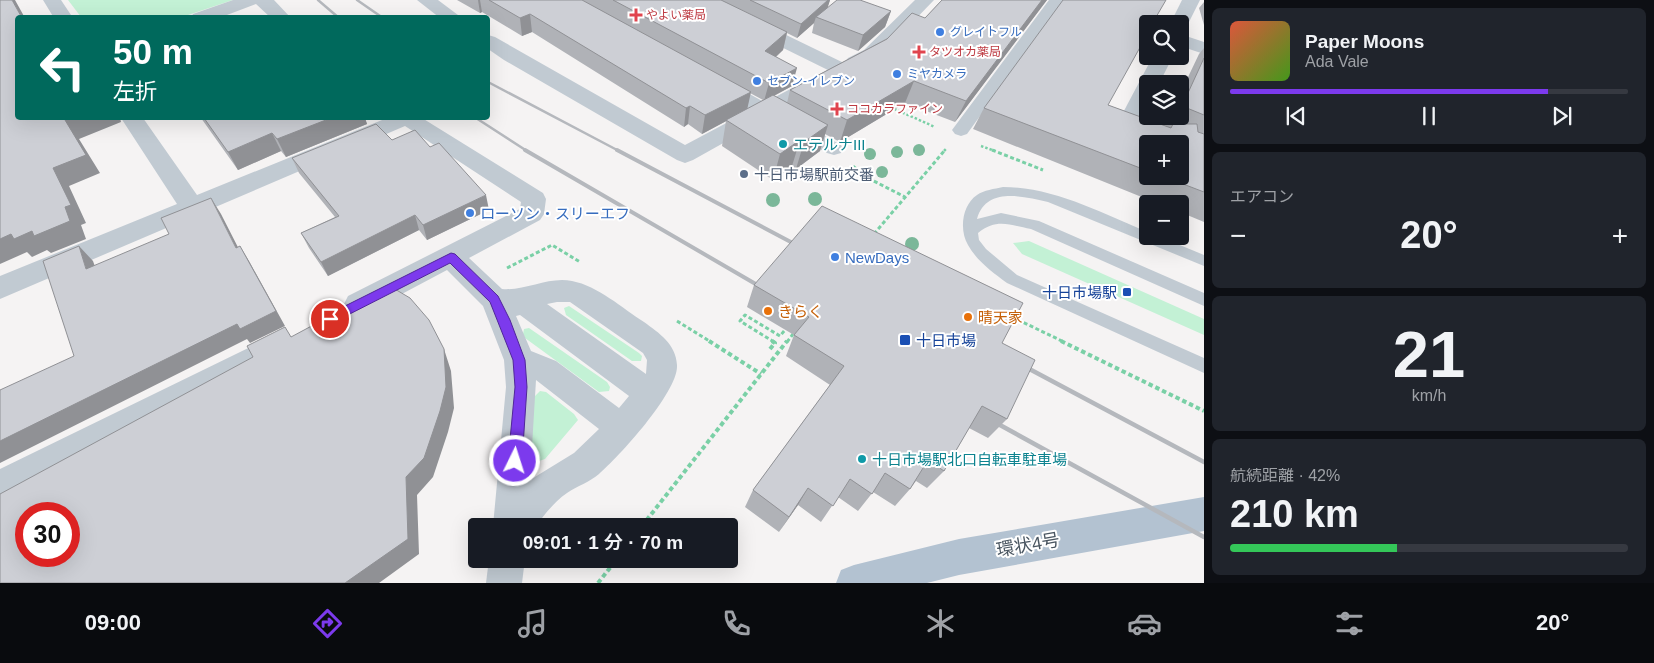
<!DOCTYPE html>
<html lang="ja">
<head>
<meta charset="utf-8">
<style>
  :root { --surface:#171b24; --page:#20242c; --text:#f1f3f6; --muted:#9ea1a6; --line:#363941; --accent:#7c3aed }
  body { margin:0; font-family:Arial,"Noto Sans JP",sans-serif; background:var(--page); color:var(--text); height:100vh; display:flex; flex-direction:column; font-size:19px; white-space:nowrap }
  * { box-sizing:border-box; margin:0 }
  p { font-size:16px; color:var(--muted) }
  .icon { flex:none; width:28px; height:28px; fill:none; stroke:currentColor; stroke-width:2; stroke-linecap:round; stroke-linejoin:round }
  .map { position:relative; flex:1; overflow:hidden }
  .side { display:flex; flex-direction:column; gap:8px; padding:8px; background:#0d0f14; width:450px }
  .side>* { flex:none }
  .hud { position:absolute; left:15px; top:15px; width:475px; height:105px; border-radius:5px; box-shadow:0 5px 20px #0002; background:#00695c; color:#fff; overflow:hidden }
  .tools { position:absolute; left:1139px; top:15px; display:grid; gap:10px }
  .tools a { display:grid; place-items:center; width:50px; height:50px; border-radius:5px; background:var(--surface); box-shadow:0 5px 20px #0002; font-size:25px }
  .speed { position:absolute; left:15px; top:502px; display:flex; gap:10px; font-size:25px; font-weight:700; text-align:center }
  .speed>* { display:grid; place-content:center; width:65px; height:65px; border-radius:50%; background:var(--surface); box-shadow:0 5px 20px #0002; line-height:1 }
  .speed .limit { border:8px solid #d22; background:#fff; color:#111 }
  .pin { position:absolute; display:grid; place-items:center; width:42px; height:42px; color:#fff; margin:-21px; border:2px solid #fff; border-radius:50%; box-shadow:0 1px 5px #0007 }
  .me { position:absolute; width:55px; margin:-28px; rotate:4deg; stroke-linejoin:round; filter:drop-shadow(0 0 4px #0008) }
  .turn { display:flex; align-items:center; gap:18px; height:105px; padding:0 15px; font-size:22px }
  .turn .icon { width:65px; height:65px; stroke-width:2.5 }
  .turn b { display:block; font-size:35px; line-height:42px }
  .big { font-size:38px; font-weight:600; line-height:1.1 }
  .side .widget { flex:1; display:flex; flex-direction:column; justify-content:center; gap:8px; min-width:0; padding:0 18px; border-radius:8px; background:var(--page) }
  .side .dial { align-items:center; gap:0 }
  .dial b { font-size:65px; line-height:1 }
  .song { display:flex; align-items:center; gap:15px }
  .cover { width:60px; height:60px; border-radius:8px; background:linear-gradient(135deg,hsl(10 70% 55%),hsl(100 70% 35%)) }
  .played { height:5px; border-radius:2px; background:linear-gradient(90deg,var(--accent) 80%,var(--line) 80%) }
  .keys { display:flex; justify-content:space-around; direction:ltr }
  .heat { display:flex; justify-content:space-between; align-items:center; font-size:28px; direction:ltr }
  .charge { height:8px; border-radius:4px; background:linear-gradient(90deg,#34c759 42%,var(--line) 0) }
  .trip { position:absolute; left:468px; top:518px; width:270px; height:50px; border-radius:5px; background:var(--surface); box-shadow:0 5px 20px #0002; font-weight:600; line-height:50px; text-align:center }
  .tabs { display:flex; height:80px; justify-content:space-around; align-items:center; background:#090b0e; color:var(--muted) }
  .tabs .icon { width:35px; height:35px }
  .tabs .active { color:var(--accent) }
  .tabs b { font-size:22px; color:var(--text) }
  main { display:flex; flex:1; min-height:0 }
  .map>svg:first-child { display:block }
</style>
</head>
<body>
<main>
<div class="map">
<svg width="1204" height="583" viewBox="0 0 1204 583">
  <rect width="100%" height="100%" fill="#f5f3f3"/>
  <path fill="#c3f1d5" d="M68 0H233L182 17H81Z
    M1029 241 1204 319V335L1022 254 1013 243Z
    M569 306 639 353 642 356 641 361H632L566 315 564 308Z
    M529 328 607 382 610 387 609 391 599 392 525 338 523 334 524 329Z
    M540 391 546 392 574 414 578 420 545 459 536 462 530 454 534 397Z"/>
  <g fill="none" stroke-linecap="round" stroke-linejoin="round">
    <path stroke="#7ad0a6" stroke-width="2.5" stroke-dasharray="2.5 2" stroke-linecap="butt" d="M890 107 935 127
      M981 146 995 151
      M944 151 946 149"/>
    <path stroke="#7ad0a6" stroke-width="3" stroke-dasharray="4 2.5" stroke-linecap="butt" d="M992 150 1043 170
      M853 166 864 176 905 197
      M874 234 945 150
      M507 268 552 245 580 262
      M1012 317 1064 342
      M677 321 711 342
      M774 342 740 321 745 315 780 336 785 330
      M787 342 793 334"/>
    <path stroke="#7ad0a6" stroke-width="4" stroke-dasharray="4.5 3" stroke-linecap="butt" d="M709 341 761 374
      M1061 341 1204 411
      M770 349 775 343 772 341
      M642 526 787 341
      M598 583 617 559"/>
    <path fill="#c1cad2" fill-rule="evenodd" d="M1003 187C1054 187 1101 213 1148 232V236H1158L1204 255V266L1048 202C1022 196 986 187 977 219L1001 213 1039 221 1204 293V306L1031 229C1009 225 997 218 978 233L979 240 986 249 1017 275 1204 358V373L1007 283C992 272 977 261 968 245 959 230 962 205 977 195 984 190 994 189 1003 187Z"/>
    <path fill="#c1cad2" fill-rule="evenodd" d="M1049 0H1064L967 134 961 136 955 134 952 130 955 126Z
      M722 81 728 82 841 145 843 149 841 153 834 155 827 153 716 90 713 86 716 82Z"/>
    <path fill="#c1cad2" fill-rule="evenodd" d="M43 0H61L73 18H54Z
      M233 0H274L291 18H271L256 4 219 18H191L193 14Z
      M417 0H438L462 18H440Z
      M691 0H714L846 64 845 62 848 58 864 50 915 0H934L878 58 862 66 855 68 850 67 851 69 848 73 841 75 834 73 694 4Z
      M1182 0H1200L1186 28 1180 29V24H1170Z
      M1180 34 1204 42V54L1180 46Z
      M488 35 495 37 685 145 813 77 820 75 827 77 830 81 827 85 693 160 685 163 677 160 504 60 488 49Z
      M1153 56H1173L1159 84H1148V107L1141 121 1188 139 1191 144 1188 149 1180 151V144H1158L1120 129 1117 124Z
      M121 118H143L197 195 387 118H422L543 193 546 199 544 214 540 220 469 258 502 289C526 291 549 276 572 281 598 286 622 308 644 322 659 333 676 344 677 365 679 391 619 457 599 474 590 482 577 486 567 493 554 502 545 514 536 526H493L506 387 504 360 483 306 447 270 368 312 358 315 348 312 344 304 348 296 520 209 521 202 405 126 0 299V276L177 204ZM557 302H570L643 353 647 360 646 374 547 304ZM520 315 629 396 619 408 556 361 531 351 516 316ZM536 380 599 429 574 453 530 480Z
      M273 336 283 339 288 348 283 357 0 502V469Z
      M489 559H525L522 583H486Z"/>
    <path fill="#b3c2d1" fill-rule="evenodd" d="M1204 497V531L959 575 927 583H836L841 570 854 565 959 539Z"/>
    <path stroke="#b5b8bd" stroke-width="2.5" d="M318 0 339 18
      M357 0 383 18
      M488 82 619 151
      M476 118 527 151"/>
    <path stroke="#b5b8bd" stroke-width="4" d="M525 150 766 290
      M617 150 804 249"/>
    <path stroke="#b5b8bd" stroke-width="4.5" d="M1020 364 1204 462
      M989 419 1204 537"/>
  </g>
  <g fill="#7bb799">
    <circle cx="919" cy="150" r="6"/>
    <circle cx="897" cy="152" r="6"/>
    <circle cx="870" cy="154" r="6"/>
    <circle cx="882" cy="172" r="6"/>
    <circle cx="832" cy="176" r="6"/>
    <circle cx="815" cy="199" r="7"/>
    <circle cx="773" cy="200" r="7"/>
    <circle cx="912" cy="244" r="7"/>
  </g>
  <path fill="#b0b2b7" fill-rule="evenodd" d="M457 0H830L827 8 891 11 885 27 858 51 812 33 814 23 797 38 787 33 783 50 776 57 792 86 774 96 787 103 790 90 925 18 942 0H1047L955 122 905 103 840 142 825 134 820 151 796 169 792 166 773 180 722 146 726 121 702 134 688 124 684 127 532 32 522 36 482 12 480 13ZM750 93 763 100 747 109Z
    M1204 2V25L1199 8Z
    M1204 48V222L1180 212V204H1159L973 129 984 108 1108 105 1165 126 1169 116H1180V94L1199 54ZM1148 144 1180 176H1148Z
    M201 118H365L367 124 286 157 281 151 238 170Z
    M292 158 489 210 427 240 419 230 328 276 309 248 301 233 335 217 299 173Z
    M754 285 1002 343 1007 419 988 438 969 428 944 471 927 488 916 481 910 489 895 506 873 492 858 511 838 497 821 522 798 505 779 532 745 507 753 490 830 385 786 356 794 335 747 307Z"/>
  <path fill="#909195" d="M12 0H15L25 18H22Z
    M478 0H480L482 12 480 13Z
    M828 0H830L826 13 816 17 814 23 797 38 801 24Z
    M1042 0H1047L955 122 966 101Z
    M891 11 885 27 858 51 863 35Z
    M530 14 532 32 522 36 520 18Z
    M787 32 783 50 761 70 765 51Z
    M797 68 792 86 764 101 769 83Z
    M914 81 905 103 840 142 847 120Z
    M751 92 747 110 702 134 705 115Z
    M690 106 688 124 684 127 686 108Z
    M73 118H120L121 122 79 139 100 173 69 186 86 223 81 225 86 239 51 253 47 250 32 257 27 252 0 264V239L53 168 65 120Z
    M331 118H365L367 124 286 157 277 139Z
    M828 125 820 151 796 169 804 142Z
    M272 133 281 151 238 170 228 152Z
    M800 140 792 166 773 180 780 154Z
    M486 195 489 210 427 240 423 225Z
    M211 198 221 214 246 263 236 248Z
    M415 215 419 230 328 276 321 262Z
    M79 246 93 261 101 284 86 269Z
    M240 246 249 261 285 326 250 343 247 339 0 463V441Z
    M444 349 451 371 454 408 448 432 433 477 417 495 419 554 379 583H345L406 477Z
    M808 488 798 505 779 532 789 517Z"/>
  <path fill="#cdcfd5" stroke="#909195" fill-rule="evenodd" d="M0 0H12L22 18H18V118H73L65 120 86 155 53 168 71 205 65 207 70 221 34 236 32 231 14 239 11 234 0 239Z
    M489 0H582L751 92 705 115 690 106 686 108 530 14 520 18Z
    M613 0H721L787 32 765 51 797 68 769 83Z
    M750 0H828L801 24Z
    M837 0H860L891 11 863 35 816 17Z
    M942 0H1042L966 101 914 81 847 120 790 90 887 39 912 13 925 18Z
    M1063 0H1166L1152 24H1148V33L1108 105 1171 128 1173 124H1197L1198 132 1204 134V192L1162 176H1180V144H1148V171L984 108Z
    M1204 58V115L1182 106Z
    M773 95 828 125 804 142 800 140 780 154 726 120Z
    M204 118H331L277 139 272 133 228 152Z
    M376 124 392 140 415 130 430 147 439 143 486 195 423 225 415 215 321 262 301 233 339 216 292 158Z
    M211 198 236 248 240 246 276 311 240 329 237 324 0 441V390L74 356 43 261 79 246 86 269 169 234 161 218Z
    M822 206 1023 303 1002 343 1035 360 1007 419 982 406 944 471 928 460 910 489 885 473 872 494 850 479 833 506 808 488 789 517 753 490 844 366 794 335 809 317 754 285Z
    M388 285 410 298 429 320 444 349 446 387 440 411 424 458 406 477 408 539 345 583H0V494L253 357 247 346 285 327 291 337ZM26 514H69V556H26Z"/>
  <path fill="#7c3aed" stroke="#51269a" d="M451 253 455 254 498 296 510 320 525 360 527 387 522 461 520 466 515 468 510 466 508 461 515 387 513 360 490 302 450 263 334 322H325L324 319 325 316Z"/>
  <g fill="#e0444e" stroke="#fff" stroke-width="2">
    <path d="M633.5 7.5h5v5h5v5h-5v5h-5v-5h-5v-5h5z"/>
    <path d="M916.5 44.5h5v5h5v5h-5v5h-5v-5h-5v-5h5z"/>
    <path d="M834.5 101.5h5v5h5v5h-5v5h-5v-5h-5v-5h5z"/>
  </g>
  <g fill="#3f7fe0" stroke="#fff" stroke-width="2">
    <circle cx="940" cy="32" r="5"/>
    <circle cx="897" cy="74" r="5"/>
    <circle cx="757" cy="81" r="5"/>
    <circle cx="470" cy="213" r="5"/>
    <circle cx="835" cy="257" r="5"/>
  </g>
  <g fill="#0f9aa8" stroke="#fff" stroke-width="2">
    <circle cx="783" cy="144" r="5"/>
    <circle cx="862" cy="459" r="5"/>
  </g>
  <circle fill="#5c6f8a" stroke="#fff" stroke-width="2" cx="744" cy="174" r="5"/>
  <g fill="#1a4fb4" stroke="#fff" stroke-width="2">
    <rect x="1122" y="287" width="10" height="10" rx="2.5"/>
    <rect x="899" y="334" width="12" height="12" rx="2.5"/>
  </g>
  <g fill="#e8710a" stroke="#fff" stroke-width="2">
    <circle cx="768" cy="311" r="5"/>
    <circle cx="968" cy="317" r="5"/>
  </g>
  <g text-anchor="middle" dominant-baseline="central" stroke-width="4" stroke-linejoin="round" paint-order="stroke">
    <g font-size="12" fill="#be3a42" stroke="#fff" text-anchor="start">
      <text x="646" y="15">やよい薬局</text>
      <text x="929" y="52">タツオカ薬局</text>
      <text x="847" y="109">ココカラファイン</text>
    </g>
    <g font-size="12" fill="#366cbe" stroke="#fff" text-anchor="start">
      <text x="950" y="32">グレイトフル</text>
      <text x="907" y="74">ミヤカメラ</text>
      <text x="767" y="81">セブン-イレブン</text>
    </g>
    <g font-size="15" fill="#0d838f" stroke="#fff" text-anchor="start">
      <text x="793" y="144">エテルナIII</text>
      <text x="872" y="459">十日市場駅北口自転車駐車場</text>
    </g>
    <g font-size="15" fill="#4e5e75" stroke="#fff" text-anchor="start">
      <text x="754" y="174">十日市場駅前交番</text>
    </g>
    <g font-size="15" fill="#366cbe" stroke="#fff" text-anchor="start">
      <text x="480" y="213">ローソン・スリーエフ</text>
      <text x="845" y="257">NewDays</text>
    </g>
    <g font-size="15" fill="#164399" stroke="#fff" text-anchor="end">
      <text x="1117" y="292">十日市場駅</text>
      <text x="916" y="340" text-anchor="start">十日市場</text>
    </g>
    <g font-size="15" fill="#c56008" stroke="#fff" text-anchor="start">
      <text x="778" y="311">きらく</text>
      <text x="978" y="317">晴天家</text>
    </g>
    <g font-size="18" fill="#4a5661" stroke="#fff">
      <text transform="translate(1028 545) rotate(-10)">環状4号</text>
    </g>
  </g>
</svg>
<div class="tools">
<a><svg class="icon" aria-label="search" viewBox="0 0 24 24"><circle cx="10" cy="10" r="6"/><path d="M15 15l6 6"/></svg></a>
<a><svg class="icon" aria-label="layers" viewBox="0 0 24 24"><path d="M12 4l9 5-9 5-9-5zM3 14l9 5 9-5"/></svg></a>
<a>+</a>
<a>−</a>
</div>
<div class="speed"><div class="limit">30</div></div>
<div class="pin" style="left:330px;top:319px;background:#d93025"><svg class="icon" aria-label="arrive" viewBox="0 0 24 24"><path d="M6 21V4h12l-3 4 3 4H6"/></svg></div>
<svg class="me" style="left:515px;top:461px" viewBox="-20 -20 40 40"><circle r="17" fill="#7c3aed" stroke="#fff" stroke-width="3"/><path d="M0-11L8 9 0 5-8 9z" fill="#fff"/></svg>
<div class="trip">09:01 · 1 分 · 70 m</div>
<div class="hud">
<div class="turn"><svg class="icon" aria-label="left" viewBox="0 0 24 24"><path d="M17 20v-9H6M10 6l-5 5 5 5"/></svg><div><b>50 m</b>左折</div></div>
</div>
</div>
<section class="side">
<div class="widget">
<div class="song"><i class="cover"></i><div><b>Paper Moons</b><p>Ada Vale</p></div></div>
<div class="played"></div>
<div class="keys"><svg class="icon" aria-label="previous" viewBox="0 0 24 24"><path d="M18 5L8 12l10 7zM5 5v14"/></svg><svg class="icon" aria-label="pause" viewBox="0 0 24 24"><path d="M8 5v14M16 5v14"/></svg><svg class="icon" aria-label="next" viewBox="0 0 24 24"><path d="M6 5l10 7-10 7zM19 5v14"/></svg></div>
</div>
<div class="widget"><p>エアコン</p>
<div class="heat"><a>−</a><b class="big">20°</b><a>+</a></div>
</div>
<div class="widget dial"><b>21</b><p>km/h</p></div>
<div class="widget"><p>航続距離 · 42%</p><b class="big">210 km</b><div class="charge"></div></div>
</section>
</main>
<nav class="tabs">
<b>09:00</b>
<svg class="icon active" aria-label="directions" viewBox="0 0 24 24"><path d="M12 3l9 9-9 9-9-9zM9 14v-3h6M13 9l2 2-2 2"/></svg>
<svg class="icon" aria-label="music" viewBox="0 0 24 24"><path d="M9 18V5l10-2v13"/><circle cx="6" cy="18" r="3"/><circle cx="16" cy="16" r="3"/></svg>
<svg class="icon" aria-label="phone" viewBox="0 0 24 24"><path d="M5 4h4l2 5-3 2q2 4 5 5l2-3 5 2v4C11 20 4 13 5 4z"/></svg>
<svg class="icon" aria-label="climate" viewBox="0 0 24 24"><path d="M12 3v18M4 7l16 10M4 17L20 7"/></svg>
<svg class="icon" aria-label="car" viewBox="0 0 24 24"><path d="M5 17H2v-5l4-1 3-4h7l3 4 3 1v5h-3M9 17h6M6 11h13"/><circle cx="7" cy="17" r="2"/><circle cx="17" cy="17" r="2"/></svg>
<svg class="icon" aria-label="filters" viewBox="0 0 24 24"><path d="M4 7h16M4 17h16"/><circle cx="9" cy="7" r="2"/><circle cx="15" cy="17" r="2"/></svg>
<b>20°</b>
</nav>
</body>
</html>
